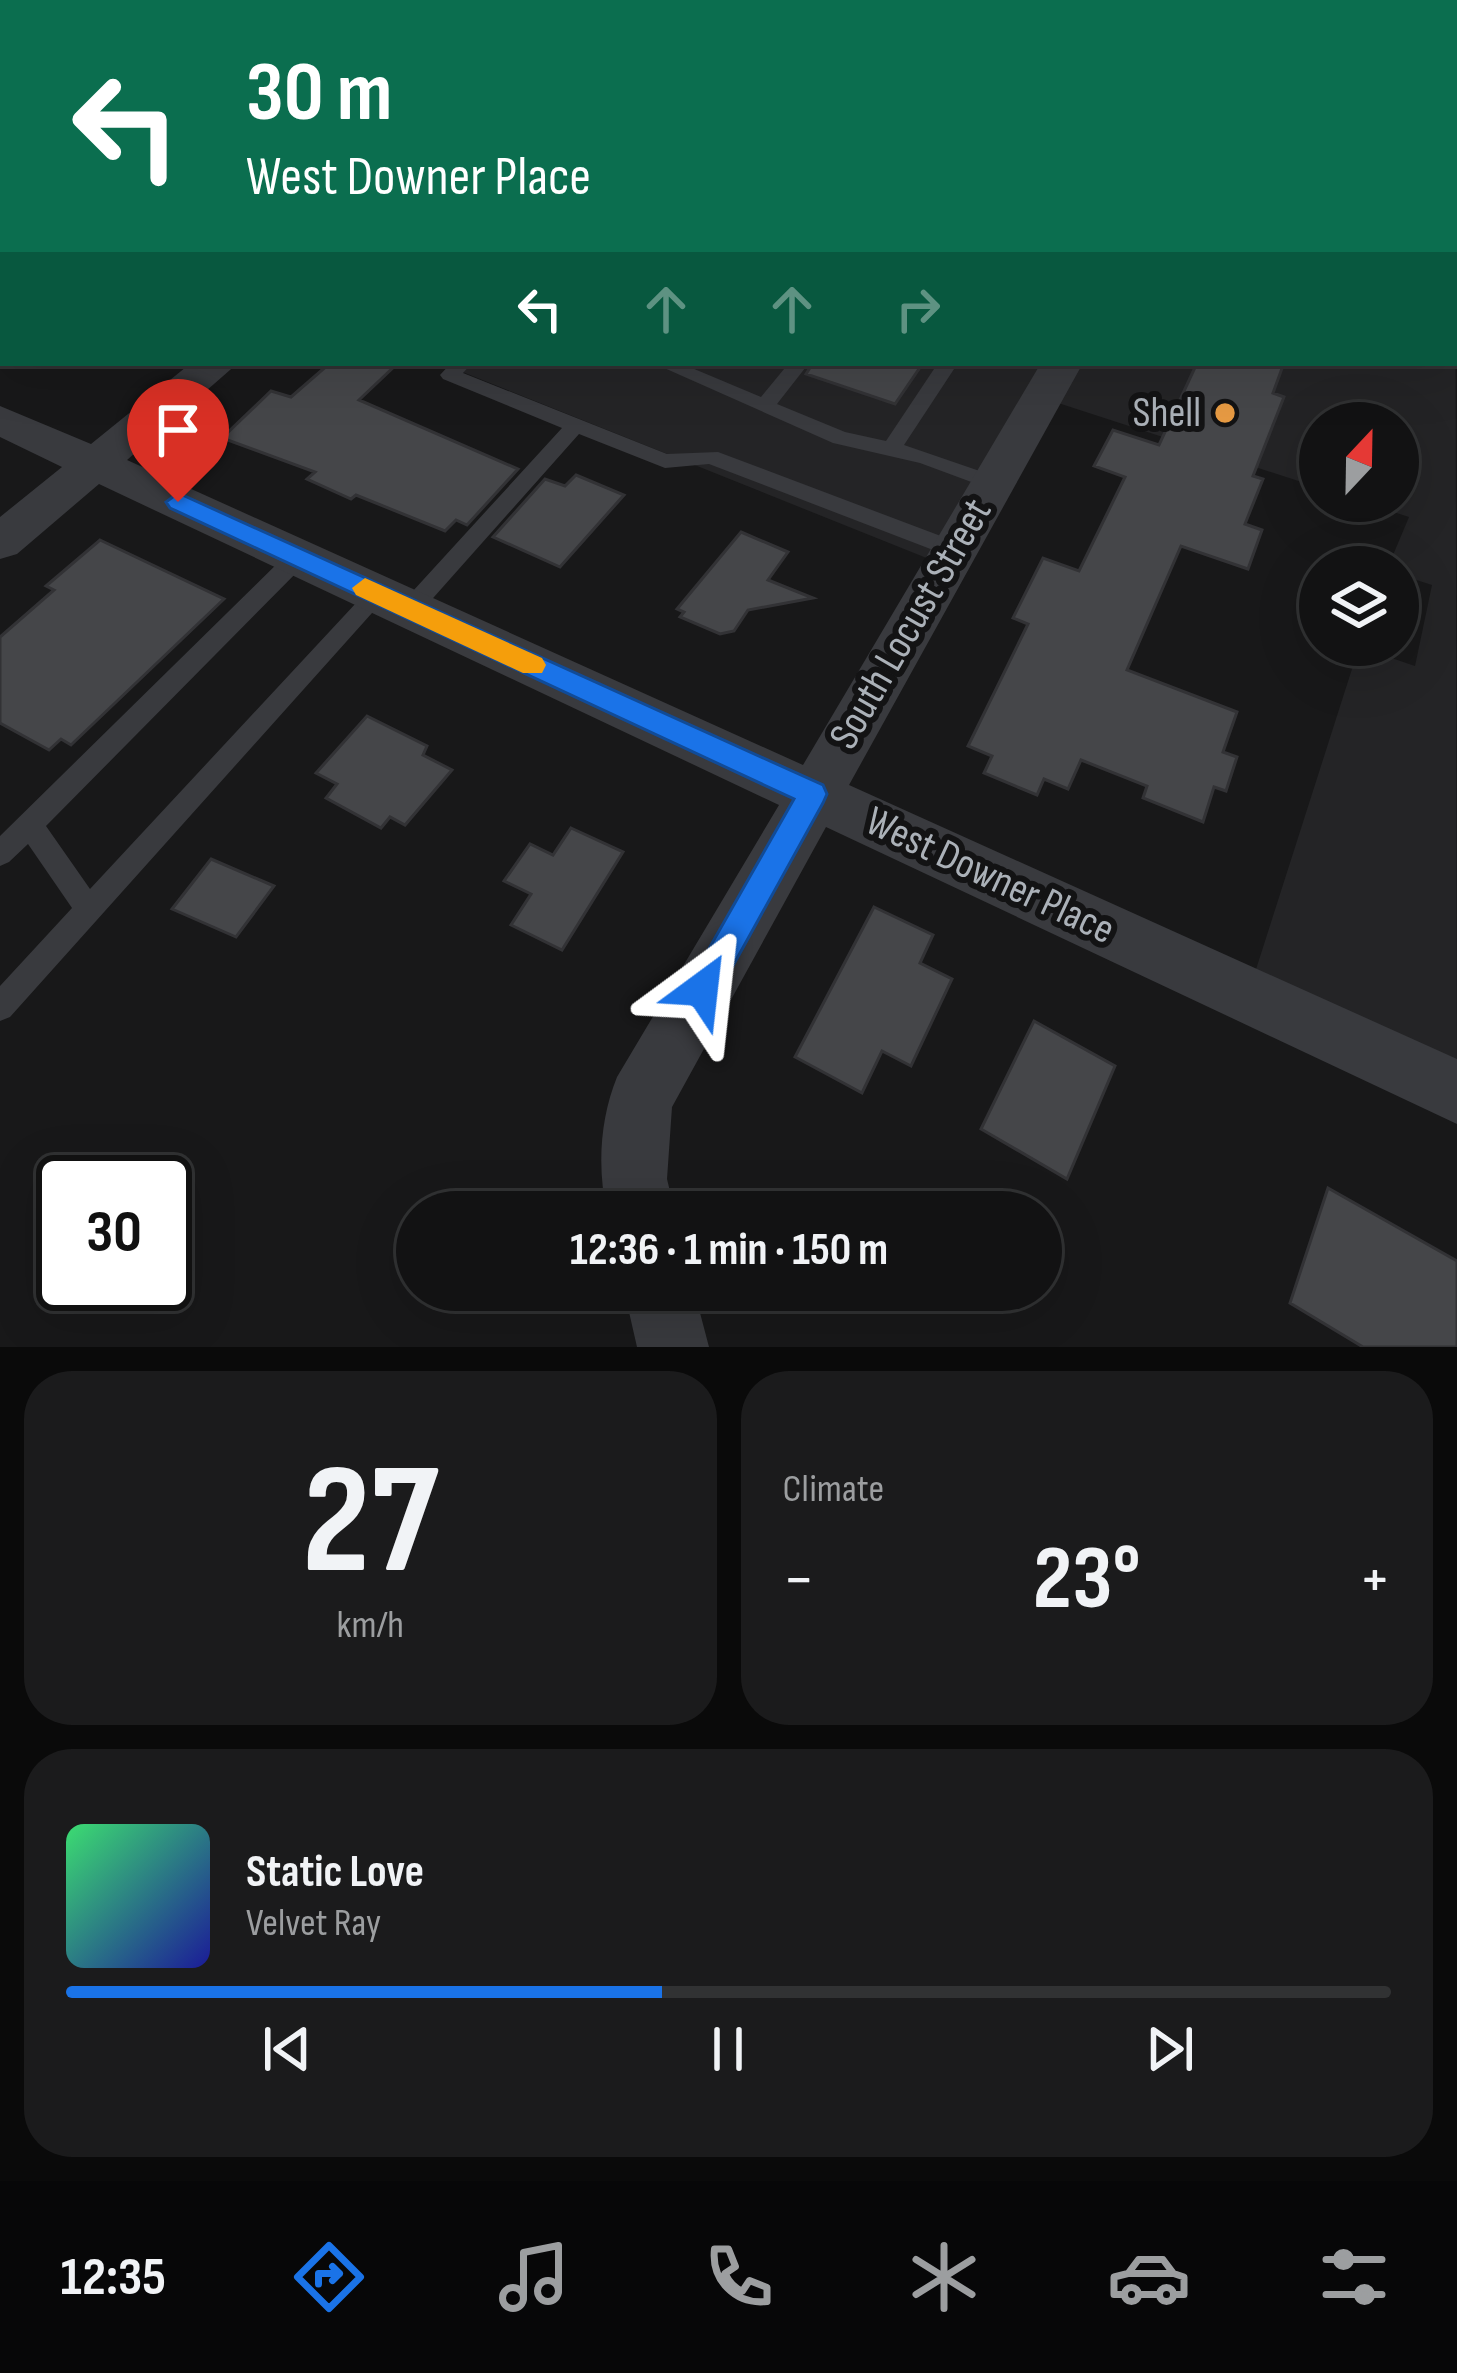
<!DOCTYPE html>
<html lang="en">
<head>
<meta charset="utf-8">
<style>
  :root { --surface:#121213; --page:#1b1b1c; --text:#f1f3f6; --muted:#9c9ea0; --line:#313233; --accent:#1a73e8 }
  body { margin:0; font-family:"Sofia Sans Condensed",sans-serif; background:var(--page); color:var(--text); height:100vh; display:flex; flex-direction:column; font-size:45px; white-space:nowrap }
  * { box-sizing:border-box; margin:0 }
  p { font-size:39px; color:var(--muted) }
  .icon { flex:none; width:66px; height:66px; fill:none; stroke:currentColor; stroke-width:2; stroke-linecap:round; stroke-linejoin:round }
  .map { position:relative; height:1347px; overflow:hidden }
  .details { display:flex; flex-direction:column; gap:24px; padding:24px; background:#0a0a0a; flex:1 }
  .details>* { flex:none }
  .top-card { position:absolute; left:0px; top:0px; width:1458px; height:366px; box-shadow:0 12px 48px #0002,0 0 0 3px var(--line); background:#0b6e4f; color:#fff; overflow:hidden }
  .needle { width:78px; rotate:22deg }
  .tools { position:absolute; left:1299px; top:402px; display:grid; gap:24px }
  .tools a { display:grid; place-items:center; width:120px; height:120px; border-radius:50%; background:var(--surface); box-shadow:0 12px 48px #0002,0 0 0 3px var(--line); font-size:60px }
  .speed { position:absolute; left:36px; top:1155px; display:flex; gap:24px; font-size:60px; font-weight:700; text-align:center }
  .speed>* { display:grid; place-content:center; width:156px; height:156px; border-radius:50%; background:var(--surface); box-shadow:0 12px 48px #0002,0 0 0 3px var(--line); line-height:1 }
  .speed .limit { border:6px solid #111; border-radius:18px; background:#fff; color:#111 }
  .pin { position:absolute; display:grid; place-items:center; width:102px; height:102px; color:#fff; margin:-123px -51px; border-radius:50% 50% 50% 0; rotate:-45deg; box-shadow:0 0 12px #0007 }
  .pin .icon { rotate:45deg }
  .me { position:absolute; width:132px; margin:-66px; rotate:30deg; stroke-linejoin:round; filter:drop-shadow(0 0 9px #0008) }
  .turn { display:flex; align-items:center; gap:42px; height:252px; padding:0 48px; font-size:54px }
  .turn .icon { width:156px; height:156px; stroke-width:2.5 }
  .turn b { display:block; font-size:84px; line-height:102px }
  .lanes { display:flex; align-items:center; height:114px; padding:0 48px; background:#0003; justify-content:center; gap:60px; direction:ltr }
  .lanes .off { opacity:.35 }
  .big { font-size:90px; font-weight:700; line-height:1.1 }
  .details .widget { flex:1; display:flex; flex-direction:column; justify-content:center; gap:18px; min-width:0; padding:0 42px; border-radius:48px; background:var(--page) }
  .details .dial { align-items:center; gap:0 }
  .dial b { font-size:156px; line-height:1 }
  .song { display:flex; align-items:center; gap:36px }
  .cover { width:144px; height:144px; border-radius:18px; background:linear-gradient(135deg,hsl(140 70% 55%),hsl(240 70% 35%)) }
  .played { height:12px; border-radius:6px; background:linear-gradient(90deg,var(--accent) 45%,var(--line) 45%) }
  .keys { display:flex; justify-content:space-around; direction:ltr }
  .heat { display:flex; justify-content:space-between; align-items:center; font-size:66px; direction:ltr }
  .details .tiles { flex:1; display:grid; gap:24px; grid-template-columns:1fr 1fr }
  .widget:last-child { grid-column:span 2 }
  .trip { position:absolute; left:396px; top:1191px; width:666px; height:120px; border-radius:60px; background:var(--surface); box-shadow:0 12px 48px #0002,0 0 0 3px var(--line); font-weight:700; line-height:120px; text-align:center }
  .tabs { display:flex; height:192px; justify-content:space-around; align-items:center; background:#070708; color:var(--muted) }
  .tabs .icon { width:84px; height:84px }
  .tabs .on { color:var(--accent) }
  .tabs b { font-size:54px; color:var(--text) }
  .map>svg:first-child { display:block }
</style>
</head>
<body>
<div class="map">
<svg width="1457" height="1347" viewBox="0 0 1457 1347">
  <rect width="100%" height="100%" fill="#181819"/>
  <path fill="#242426" d="M1455 65 1457 1082 1251 985 1359 647 1415 666 1432 585 1398 574V567H1388L1409 517 1360 501H1398V423H1320V488L1052 401 954 569 440 363H1455Z"/>
  <path fill="#454649" stroke="#323235" stroke-width="3" d="M330 363H398L359 400 518 469 467 525 456 520 445 531 356 495 351 499 307 479 315 472 222 438 271 391 291 397Z
    M813 363H923L895 404 806 374Z
    M1197 363H1284L1273 393 1284 397 1253 476 1263 479 1245 524 1262 530 1248 569 1181 546 1127 670 1237 712 1223 752 1237 757 1226 791 1214 787 1203 822 1143 798 1147 786 1081 760 1068 789 1044 779 1037 795 984 773 992 756 968 746 1028 624 1013 618 1043 558 1079 571 1125 477 1094 466 1113 430 1159 445Z
    M576 475 624 495 560 567 493 537 545 479 565 486Z
    M741 532 788 552 768 580 813 598 748 610 734 631 720 634 680 617 684 612 677 609Z
    M100 540 224 599 71 745 61 739 49 750 0 723V637L54 590 46 586Z
    M367 716 427 746 423 755 452 770 405 825 390 817 381 828 326 798 337 784 316 773Z
    M571 828 623 852 562 950 511 925 531 894 504 881 530 844 553 855Z
    M211 859 274 886 236 937 172 909Z
    M874 907 933 935 920 963 952 979 911 1066 882 1051 862 1093 795 1057Z
    M1034 1021 1115 1066 1067 1179 981 1129Z
    M1328 1188 1457 1261V1347H1363L1290 1303Z"/>
  <g fill="none" stroke-linecap="round" stroke-linejoin="round">
    <path fill="#393a3e" fill-rule="evenodd" d="M27 0H44L25 3Z
      M48 0H71L73 3H50Z
      M756 0H780L782 3H758Z
      M0 15H3L0 24Z
      M0 40H3V49H0Z
      M1455 170H1457V180H1455Z
      M451 363H472L463 373 667 454 718 452 962 544 965 550 954 558 709 464 665 468 579 434 418 615H402L398 609 402 603 562 428 443 379 440 375Z
      M653 363H680L761 397 789 363H809L777 404 845 432 886 441 938 363H958L904 445 1000 478 1004 483 993 490 920 463 833 443Z
      M298 549 309 557 306 563 46 826 90 889 370 588H386L389 594 10 1017 0 1021V986L72 908 28 844 9 862 0 866V836L290 551Z"/>
    <path fill="#393a3e" fill-rule="evenodd" d="M657 0H689L655 3Z
      M1229 0H1270L1272 3H1231Z
      M1455 38H1457V57H1455Z
      M3 225V248L0 249V226Z
      M191 363H238L127 460 803 765 1041 363H1083L849 785 1457 1059V1124L826 827 672 1107 667 1179 675 1212H607C597 1168 600 1119 617 1077L779 805 99 484 17 554 0 559V517L62 467 0 437V406L91 444Z
      M624 1290H694L709 1347H637Z"/>
    <path fill="#55585d" fill-rule="evenodd" d="M247 0H293L295 3H249Z
      M1455 331 1457 332V366L1446 363H1455Z"/>
  </g>
  <path fill="#1a73e8" stroke="#114b97" stroke-width="3" d="M178 493 823 785 827 794 823 803 714 1000 702 1005 691 1000 686 989 794 799 170 508 166 502Z"/>
  <path fill="#f59e0b" d="M365 578 542 658 546 665 542 673H523L356 595 352 588Z"/>
  <circle fill="#e69a43" stroke="#131314" stroke-width="4.5" cx="1225" cy="413" r="12"/>
  <g text-anchor="middle" dominant-baseline="central" stroke-width="12" stroke-linejoin="round" paint-order="stroke">
    <g font-size="42" fill="#abb1b8" stroke="#131314" text-anchor="end">
      <text x="1201" y="413">Shell</text>
    </g>
    <g font-size="42" fill="#abb1b8" stroke="#131314">
      <text transform="translate(911 624) rotate(-60)">South Locust Street</text>
      <text transform="translate(990 876) rotate(25)">West Downer Place</text>
    </g>
  </g>
</svg>
<div class="tools">
<a><svg class="needle" viewBox="-14 -14 28 28"><path d="M0-13l5 13h-10z" fill="#e53935"/><path d="M0 13l5-13h-10z" fill="#9c9ea0"/></svg></a>
<a><svg class="icon" aria-label="layers" viewBox="0 0 24 24"><path d="M12 4l9 5-9 5-9-5zM3 14l9 5 9-5"/></svg></a>
</div>
<div class="speed"><div class="limit">30</div></div>
<div class="pin" style="left:178px;top:502px;background:#d93025"><svg class="icon" aria-label="arrive" viewBox="0 0 24 24"><path d="M6 21V4h12l-3 4 3 4H6"/></svg></div>
<svg class="me" style="left:702px;top:989px" viewBox="-20 -20 40 40"><path d="M0-17L14 15 0 8-14 15z" fill="#1a73e8" stroke="#fff" stroke-width="4"/></svg>
<div class="trip">12:36 · 1 min · 150 m</div>
<div class="top-card">
<div class="turn"><svg class="icon" aria-label="left" viewBox="0 0 24 24"><path d="M17 20v-9H6M10 6l-5 5 5 5"/></svg><div><b>30 m</b>West Downer Place</div></div>
<div class="lanes"><svg class="icon" aria-label="left" viewBox="0 0 24 24"><path d="M17 20v-9H6M10 6l-5 5 5 5"/></svg><svg class="icon off" aria-label="ahead" viewBox="0 0 24 24"><path d="M12 20V5M6 11l6-6 6 6"/></svg><svg class="icon off" aria-label="ahead" viewBox="0 0 24 24"><path d="M12 20V5M6 11l6-6 6 6"/></svg><svg class="icon off" aria-label="right" viewBox="0 0 24 24"><path d="M7 20v-9h11M14 6l5 5-5 5"/></svg></div>
</div>
</div>
<section class="details">
<div class="tiles">
<div class="widget dial"><b>27</b><p>km/h</p></div>
<div class="widget"><p>Climate</p>
<div class="heat"><a>−</a><b class="big">23°</b><a>+</a></div>
</div>
<div class="widget">
<div class="song"><i class="cover"></i><div><b>Static Love</b><p>Velvet Ray</p></div></div>
<div class="played"></div>
<div class="keys"><svg class="icon" aria-label="previous" viewBox="0 0 24 24"><path d="M18 5L8 12l10 7zM5 5v14"/></svg><svg class="icon" aria-label="pause" viewBox="0 0 24 24"><path d="M8 5v14M16 5v14"/></svg><svg class="icon" aria-label="next" viewBox="0 0 24 24"><path d="M6 5l10 7-10 7zM19 5v14"/></svg></div>
</div>
</div>
</section>
<nav class="tabs">
<b>12:35</b>
<svg class="icon on" aria-label="directions" viewBox="0 0 24 24"><path d="M12 3l9 9-9 9-9-9zM9 14v-3h6M13 9l2 2-2 2"/></svg>
<svg class="icon" aria-label="music" viewBox="0 0 24 24"><path d="M9 18V5l10-2v13"/><circle cx="6" cy="18" r="3"/><circle cx="16" cy="16" r="3"/></svg>
<svg class="icon" aria-label="phone" viewBox="0 0 24 24"><path d="M5 4h4l2 5-3 2q2 4 5 5l2-3 5 2v4C11 20 4 13 5 4z"/></svg>
<svg class="icon" aria-label="climate" viewBox="0 0 24 24"><path d="M12 3v18M4 7l16 10M4 17L20 7"/></svg>
<svg class="icon" aria-label="car" viewBox="0 0 24 24"><path d="M5 17H2v-5l4-1 3-4h7l3 4 3 1v5h-3M9 17h6M6 11h13"/><circle cx="7" cy="17" r="2"/><circle cx="17" cy="17" r="2"/></svg>
<svg class="icon" aria-label="filters" viewBox="0 0 24 24"><path d="M4 7h16M4 17h16"/><circle cx="9" cy="7" r="2"/><circle cx="15" cy="17" r="2"/></svg>
</nav>
</body>
</html>
